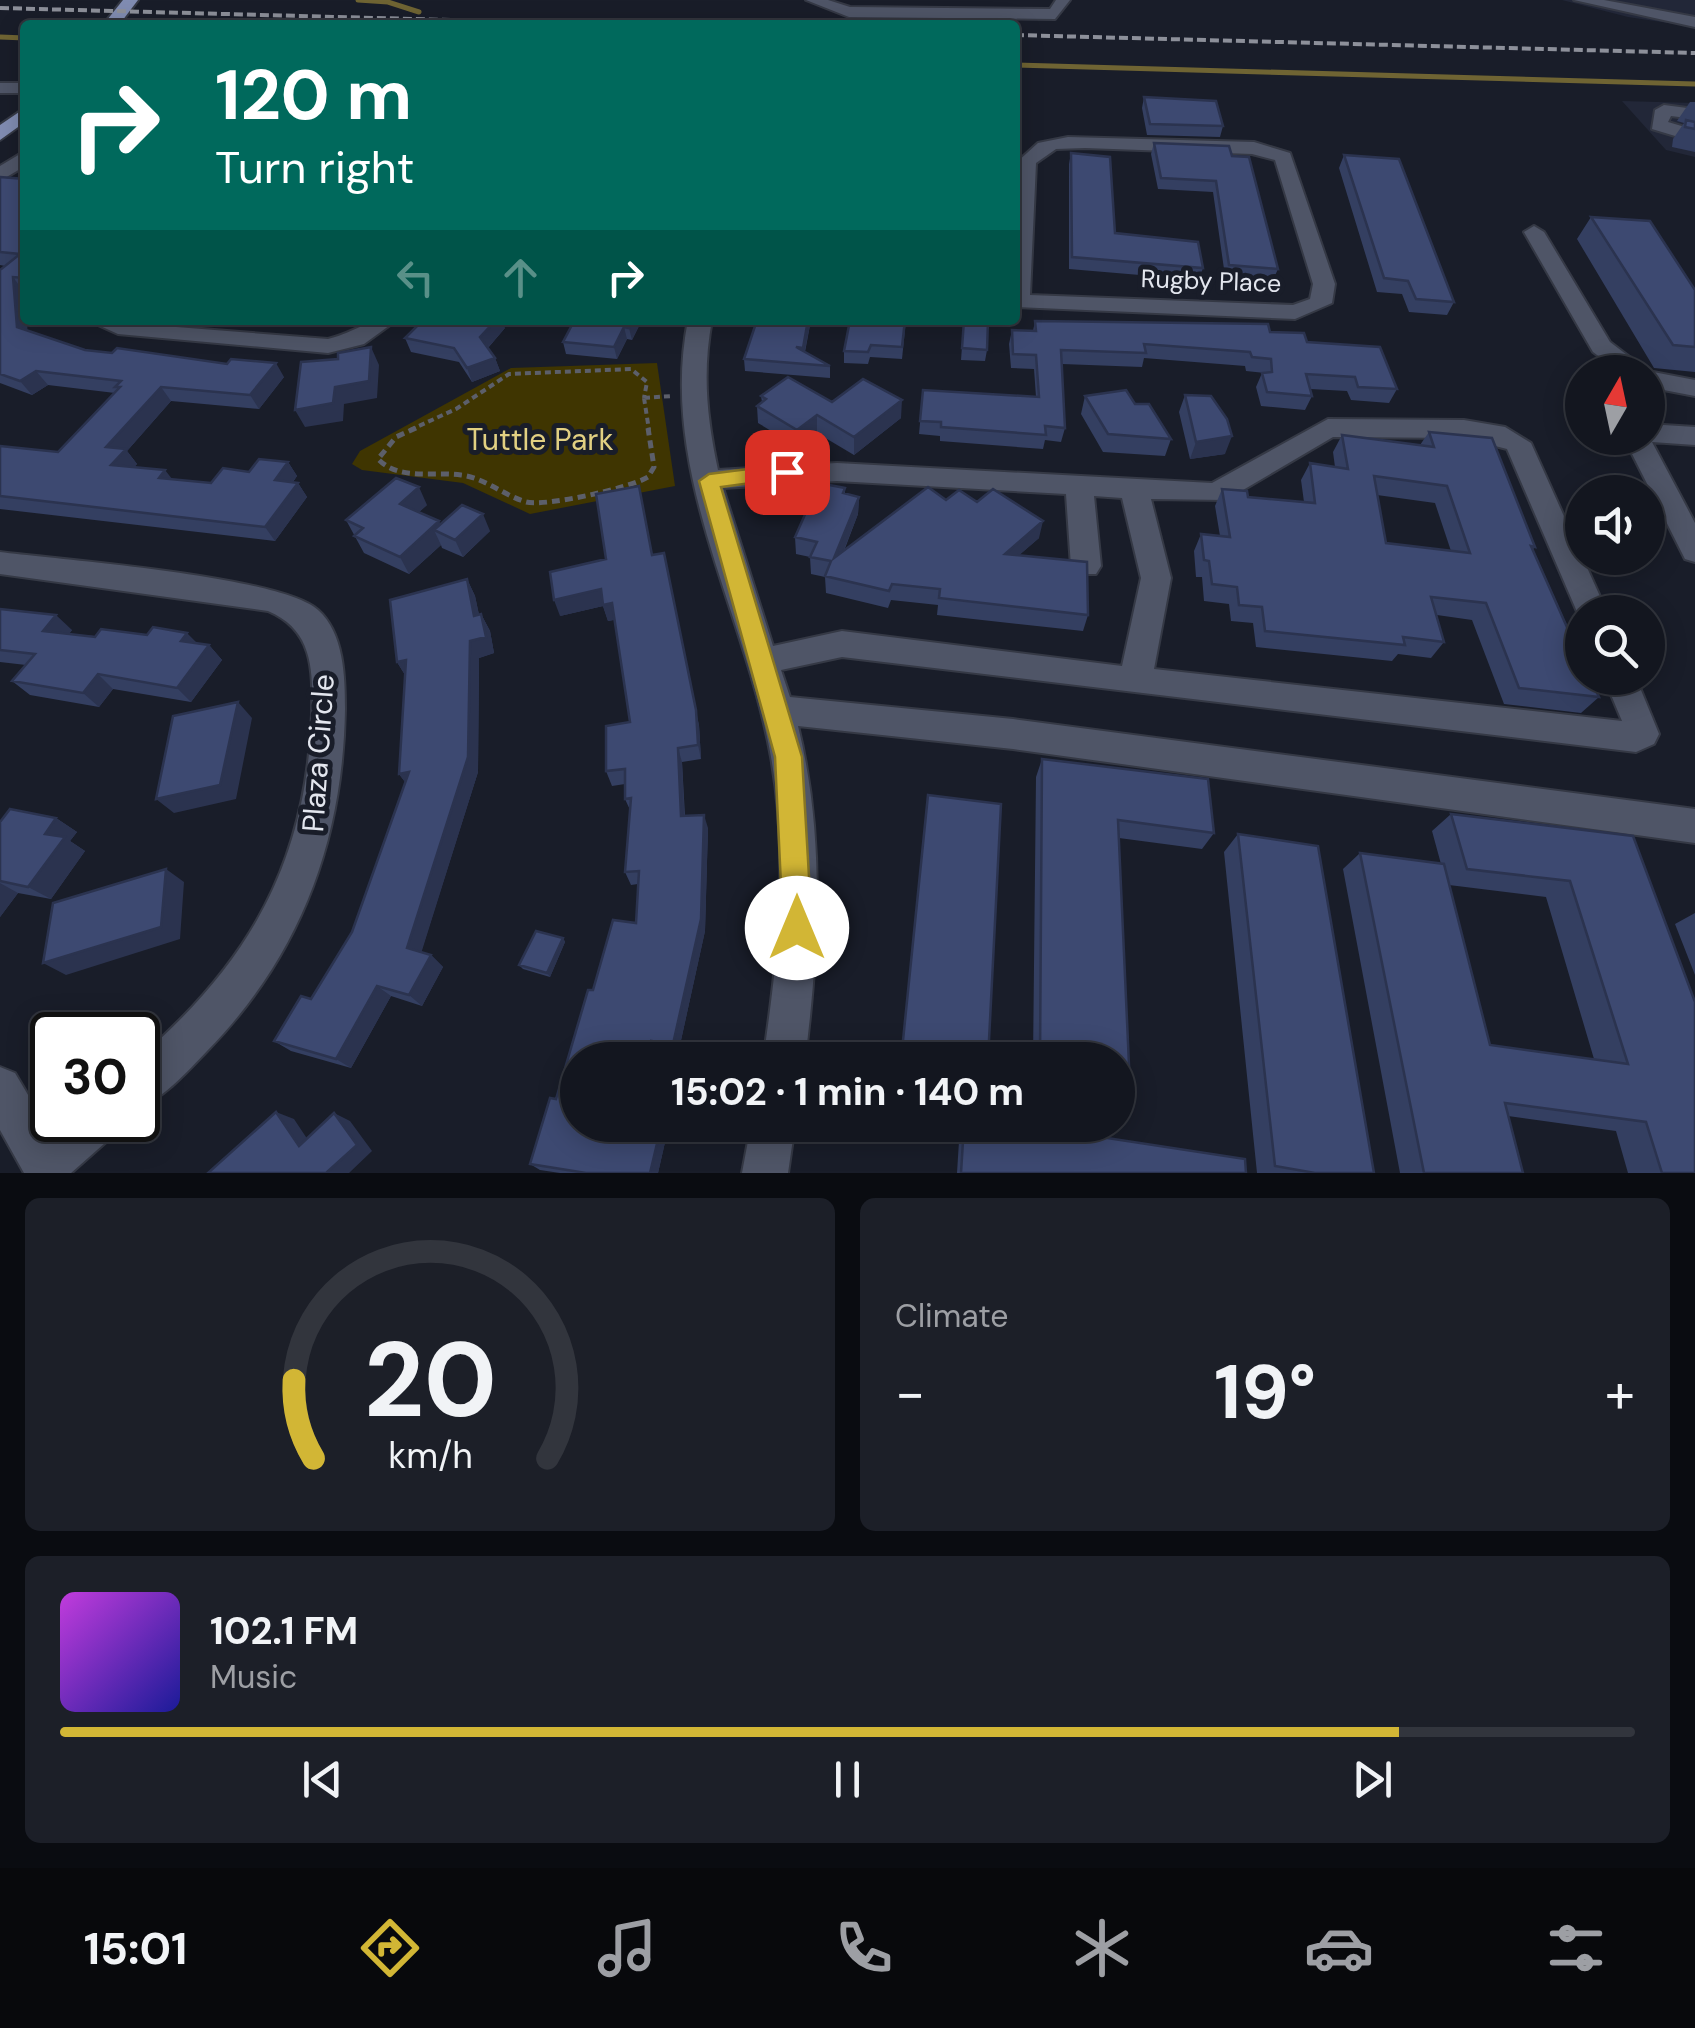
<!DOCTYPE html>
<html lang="en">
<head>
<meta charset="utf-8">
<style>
  :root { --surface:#13161f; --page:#1c1f28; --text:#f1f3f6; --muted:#9d9fa4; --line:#32353d; --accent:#d2b635 }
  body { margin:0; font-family:"DM Sans",sans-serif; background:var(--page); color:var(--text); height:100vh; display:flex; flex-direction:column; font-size:38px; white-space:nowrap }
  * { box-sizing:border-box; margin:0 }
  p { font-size:32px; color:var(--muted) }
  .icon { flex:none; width:55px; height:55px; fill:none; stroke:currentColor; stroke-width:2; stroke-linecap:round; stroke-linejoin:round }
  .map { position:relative; height:1173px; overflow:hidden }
  .drawer { display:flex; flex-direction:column; gap:25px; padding:25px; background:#0a0c11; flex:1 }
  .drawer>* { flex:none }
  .guide { position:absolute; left:20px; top:20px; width:1000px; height:305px; border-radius:10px; box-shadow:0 5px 25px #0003,0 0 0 2px var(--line); background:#00695c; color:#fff; overflow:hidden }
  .needle { width:65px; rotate:9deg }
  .buttons { position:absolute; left:1565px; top:355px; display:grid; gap:20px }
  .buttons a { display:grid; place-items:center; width:100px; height:100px; border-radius:50%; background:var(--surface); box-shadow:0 5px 25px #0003,0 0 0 2px var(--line); font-size:50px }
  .speed { position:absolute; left:30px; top:1012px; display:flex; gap:20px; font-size:50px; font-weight:700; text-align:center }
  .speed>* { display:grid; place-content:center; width:130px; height:130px; border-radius:50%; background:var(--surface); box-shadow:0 5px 25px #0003,0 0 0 2px var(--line); line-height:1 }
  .speed .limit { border:5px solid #111; border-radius:15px; background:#fff; color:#111 }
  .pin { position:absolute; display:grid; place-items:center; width:85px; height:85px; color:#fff; margin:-42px; border-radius:20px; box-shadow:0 5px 15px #0006 }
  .me { position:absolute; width:110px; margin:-55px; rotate:0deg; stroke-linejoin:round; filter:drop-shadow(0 0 8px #0008) }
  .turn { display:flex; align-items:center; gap:35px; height:210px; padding:0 30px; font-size:45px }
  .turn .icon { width:130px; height:130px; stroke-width:2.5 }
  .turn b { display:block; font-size:70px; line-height:85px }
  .lanes { display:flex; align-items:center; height:95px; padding:0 30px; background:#0003; justify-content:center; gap:50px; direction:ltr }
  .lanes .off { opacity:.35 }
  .big { font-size:75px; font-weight:700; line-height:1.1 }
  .drawer .card { flex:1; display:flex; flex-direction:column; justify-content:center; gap:15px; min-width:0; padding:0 35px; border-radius:15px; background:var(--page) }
  .drawer .dial { align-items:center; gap:0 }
  .dial svg { height:260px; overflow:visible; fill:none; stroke:var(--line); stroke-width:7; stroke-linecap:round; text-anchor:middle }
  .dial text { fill:var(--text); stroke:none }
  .song { display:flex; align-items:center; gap:30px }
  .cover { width:120px; height:120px; border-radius:15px; background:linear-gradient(135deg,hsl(290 70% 55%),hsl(240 70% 35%)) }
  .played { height:10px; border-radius:5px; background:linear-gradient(90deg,var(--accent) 85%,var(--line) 85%) }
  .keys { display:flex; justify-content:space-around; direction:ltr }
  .heat { display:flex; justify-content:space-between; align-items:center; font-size:55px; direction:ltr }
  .drawer .tiles { flex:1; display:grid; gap:25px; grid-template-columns:1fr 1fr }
  .card:last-child { grid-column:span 2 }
  .trip { position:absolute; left:560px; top:1042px; width:575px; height:100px; border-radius:50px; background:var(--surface); box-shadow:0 5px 25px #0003,0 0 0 2px var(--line); font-weight:700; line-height:100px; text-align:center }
  .tab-bar { display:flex; height:160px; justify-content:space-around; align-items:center; background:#08090c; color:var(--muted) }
  .tab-bar .icon { width:70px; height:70px }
  .tab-bar .on { color:var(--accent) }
  .tab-bar b { font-size:45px; color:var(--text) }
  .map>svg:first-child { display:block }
</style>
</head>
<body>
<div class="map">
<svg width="1695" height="1173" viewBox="0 0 1695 1173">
  <rect width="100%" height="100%" fill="#191d29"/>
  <path fill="#222738" d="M1562 0H1695V27L1628 17Z
    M1622 101 1695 103V157L1666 150Z"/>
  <path fill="#3f3501" d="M657 363 675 486 530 514 463 483 362 470 352 464 360 451 511 368Z"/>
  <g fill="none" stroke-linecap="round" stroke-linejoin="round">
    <path stroke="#6f6433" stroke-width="5" d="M358 0 388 2 419 12
      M0 37 25 38
      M1015 65 1695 84"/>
    <defs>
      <path id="minor" d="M806 0H828L850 7 1050 9 1056 0H1070L1055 19 849 17Z
        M1574 0H1604L1695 17V27Z
        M0 83H25V93H0Z
        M1664 105 1695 109V119L1671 116 1668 122 1695 130V142L1652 129 1655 110Z
        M1068 137 1254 142 1290 153 1335 284 1332 303 1295 319 1015 307 1016 163 1038 143ZM1085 148 1252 154 1275 160 1313 284 1310 299 1293 305 1030 295 1036 163 1056 149Z
        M25 151V166L0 181V166Z
        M1534 226 1544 232 1610 342 1648 371 1695 380V396L1648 387V372H1620L1593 352 1524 232Z
        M87 320 328 339C359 331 362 320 397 320L364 344 328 353 118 334Z
        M688 320H712C702 373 707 418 718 470L837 463 1212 483 1328 419 1464 420 1505 427 1531 443 1607 612H1582L1581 621 1507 449 1464 438 1333 437 1226 500 1151 499 1171 578 1154 669 1622 721 1604 678H1636L1659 734 1654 744 1636 752 842 657 781 670 790 697 1013 719 1695 809V843L1013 749 798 726C825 836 819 949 805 1060H763C778 960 789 857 771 757 745 611 658 471 688 320ZM837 481 1066 494 1071 566 1076 574H1096L1101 566 1094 496 1122 498 1141 578 1122 666 842 631 773 646 723 488Z
        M1648 424 1695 427V445L1652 442 1695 523V562L1685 559 1624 438H1648Z
        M0 552C62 560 280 576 318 610 344 633 345 677 345 709 343 841 300 956 207 1051 187 1072 165 1097 138 1108V1059C250 962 306 863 312 714 313 669 313 630 268 611L0 574Z
        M0 1067 15 1073 50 1132 65 1120H121L114 1135 71 1173H24L0 1130Z
        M751 1125H795L788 1173H742Z"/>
      <path id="major" d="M123 0H138L119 25H103Z
        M25 108V122L0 140V125Z"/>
    </defs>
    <use href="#minor" stroke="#353945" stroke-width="4"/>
    <use href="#major" stroke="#353945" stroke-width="4"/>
    <path stroke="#5c5f6a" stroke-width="4" stroke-dasharray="6 4" stroke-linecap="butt" d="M644 398 649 430
      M644 398 672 396
      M410 430 456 409 509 374 631 369 647 382 644 398"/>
    <path stroke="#5c5f6a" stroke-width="5" stroke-dasharray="8 5" stroke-linecap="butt" d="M416 428 396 437 378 459C399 481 433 471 461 475 485 478 503 495 526 502 545 507 630 488 648 477L654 467 648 428"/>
    <use href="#minor" fill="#4f5567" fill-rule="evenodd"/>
    <use href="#major" fill="#808cb2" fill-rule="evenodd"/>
    <path stroke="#8d909a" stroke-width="4" stroke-dasharray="9 4" stroke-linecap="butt" d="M0 8 639 25
      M1015 35 1695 53"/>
  </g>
  <path fill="#343f61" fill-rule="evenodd" d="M1144 97 1223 126 1220 137 1147 135 1142 108Z
    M1690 102H1695V152L1672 147 1673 139 1684 123 1677 121Z
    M1154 143 1232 156 1278 269 1273 280 1225 276 1213 192 1158 189 1151 154Z
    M1071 153 1115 233 1203 268 1199 280 1069 269V164Z
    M1344 155 1454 302 1447 315 1409 312 1402 294 1377 292 1339 168Z
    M0 177 25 179 24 292 25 320H27V330L85 350 284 377 259 409 171 401 127 451 137 464 134 467 172 479 211 483 288 462 297 476 293 482 298 483 307 497 275 541 0 509V446L58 452 115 393 48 385 32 395 0 383V270L5 266 0 265Z
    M1591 217 1695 290V372L1654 368 1577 239Z
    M642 320 632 340 627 339 617 359 566 354 563 342 584 322Z
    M757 320H811L805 352 830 366V378L745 371 744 359Z
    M906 320 902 359 870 357 868 364 844 363V351Z
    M964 320 987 350 985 361 961 360Z
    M1035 321 1270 332 1307 342 1397 389 1389 403 1351 400 1347 391 1310 389 1312 396 1305 410 1261 406 1256 387 1262 373H1265L1246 371 1245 366 1144 358 1142 367 1062 364 1065 428 1061 442 1045 440 1043 449 940 441V436L919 434 923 390 1036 397 1034 369 1011 368 1009 344 1012 330 1033 331Z
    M505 328 488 348 495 358 500 371 472 382 459 362 411 352 405 338Z
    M1185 395 1225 454 1190 459 1179 412Z
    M761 396 832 402 901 418 854 455 817 433 798 447 758 423 757 406 762 402Z
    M1085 396 1171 439 1165 456 1103 452 1081 414Z
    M1429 432 1535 547 1533 549 1599 697 1581 713 1504 704 1472 620 1437 615 1444 642 1431 658 1398 654 1392 661 1256 647 1253 623 1231 621 1229 604 1204 601 1202 577H1196L1194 551 1201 534 1220 536 1215 506 1222 489 1248 497 1304 502 1301 480 1310 463 1335 467 1333 452 1342 435 1420 445ZM1377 495 1435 503 1451 551 1386 543Z
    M845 488V494L859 497 858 514 844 551 946 500 977 502 1039 538 1019 555 1088 615 1083 631 937 615 938 605 891 600 888 608 826 593 825 577 811 574 810 557 796 554 795 537Z
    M427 505 419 512 441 524 490 531 463 557 442 548 441 545 409 574 364 553 346 520Z
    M653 555 699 725 701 759 682 762 685 816 708 828 705 931 678 1054 657 1050 654 1060H578V1125H638V1127L660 1131 666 1138 658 1173H560L540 1170 530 1164 556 1099 593 990 636 923 638 884 631 885 625 872 630 810 625 799V784L612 786 606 771 630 722 614 620 608 621 603 606 560 616Z
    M467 579 475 596 479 615 481 614 490 631 494 653 479 658 478 772 421 952 431 955 443 967 422 1006 391 996 351 1068 291 1051 274 1041 311 999 352 932 406 783 399 774 405 675 397 662Z
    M0 609 72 630 69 634 209 645 222 660 191 702 113 689 99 707 30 695 12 681 26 665 0 662Z
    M1042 759 1214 833 1202 849 1119 838 1130 1087 1120 1097H1118V1060H1033L1036 777Z
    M1451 814 1633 836 1695 1173H1628L1616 1131 1508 1116 1523 1173H1400L1343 869 1360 853 1441 864 1432 831ZM1449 885 1546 897 1594 1059 1490 1045Z
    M56 818 77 832 70 841 85 851 51 899 18 893 0 917V822Z
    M1238 834 1374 1173H1257L1224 852Z
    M1695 913V975L1675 924Z
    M563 938 565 942 550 977 523 969 519 965Z
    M960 1125H1022L1246 1173H957Z"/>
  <path fill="#2b334f" d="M13 277 24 292 25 320H27L28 341 17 327Z
    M493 320H503L505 328 485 351 480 337Z
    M633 320H642L632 340 629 328Z
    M808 320H811L803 360V348Z
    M624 327 627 339 617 359 614 347Z
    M371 347 379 365 377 398 344 404 343 421 305 427 295 410 335 387Z
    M495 358 500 371 472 382 467 368Z
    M276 363 284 377 259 409 250 395Z
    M36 371 48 385 32 395 20 381Z
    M161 387 171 401 127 451 137 464 123 479 111 465 106 447Z
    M902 400 901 418 854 455V437Z
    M817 415V433L798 447 797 430Z
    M1232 436 1225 454 1190 459 1196 442Z
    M288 462 297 476 284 494 275 480Z
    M165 470 176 484 159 478Z
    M298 483 307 497 275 541 265 527Z
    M419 487 427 505 409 521 400 504Z
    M859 497 858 514 834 575V558Z
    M483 514 490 531 463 557 455 540Z
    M439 521 447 536 434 530 441 545 409 574 400 557Z
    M1043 521 1039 538 1001 571 1005 554Z
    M664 553 699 725 701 759 698 745Z
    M467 579 475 596 483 633 474 616Z
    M601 589 612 603 617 619 608 621 603 606 560 616 554 600Z
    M481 614 490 631 494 653 479 658 478 772 419 960 407 948 470 641Z
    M56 615 72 630 60 645 43 631Z
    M187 633 201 647 181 641Z
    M209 645 222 660 191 702 177 688Z
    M406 660 407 678 397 662Z
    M98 674 113 689 99 707 83 693Z
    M238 702 252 718 236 799 174 813 156 799Z
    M678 748 682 762 685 829 681 816Z
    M409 772 410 789 399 774Z
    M704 815 708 828 705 931 678 1054 673 1044Z
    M56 818 77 832 70 841 85 851 51 899 28 887 45 834Z
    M166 869 184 882 180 939 66 975 43 963Z
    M0 883 18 893 0 917Z
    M563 938 565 942 550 977 547 973Z
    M431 955 443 967 422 1006 409 995Z
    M377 986 391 996 351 1068 336 1059Z
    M651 1041 657 1050 654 1060H646Z
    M276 1112 294 1119 316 1152 299 1146Z
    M334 1113 350 1121 372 1151 349 1173H326Z
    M660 1131 666 1138 658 1173H650Z"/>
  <path fill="#3d4971" stroke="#2b334f" stroke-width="2.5" fill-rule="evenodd" d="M1144 97 1216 101 1223 126 1150 124Z
    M1686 120 1695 122V129L1685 127Z
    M1154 143 1229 146 1232 156 1249 157 1278 269 1229 265 1216 181 1161 178Z
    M1071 153 1110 157 1115 233 1198 242 1203 268 1072 257Z
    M1344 155 1399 159 1454 302 1416 299 1408 281 1384 278Z
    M0 177 25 179V278L13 277 17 327 85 350 112 353 117 348 227 364 231 359 276 363 250 395 161 387 106 447 126 449 111 465 165 470 159 478 211 483 223 468 249 472 259 459 288 462 275 480 298 483 265 527 0 496V446L58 452 120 387H115L121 381 36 371 20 381 0 374V270L20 254 0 252Z
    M1591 217 1650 221 1695 290V347L1673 345Z
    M423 320H496L480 337 495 358 467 368 454 348 405 338Z
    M585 320H633L629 328 624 327 614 347 563 342 574 321 584 322Z
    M757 320H808L803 348 796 347 830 366 744 359Z
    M850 320H905L902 347 871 345 868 352 844 351Z
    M964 320 988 321 987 350 962 348Z
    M1035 321 1268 324 1270 332 1304 333 1307 342 1380 347 1397 389 1358 387 1355 377 1306 374 1312 396 1267 392 1262 373 1272 372 1271 359 1252 357 1250 352 1144 344 1146 353 1061 350 1065 428 1045 426 1046 435 941 427V422L920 421 923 390 1039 397 1036 355 1013 354 1012 330 1036 331Z
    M371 347 369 381 335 387 333 403 295 410 301 362 338 359V353Z
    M788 377 832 402 863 379 902 400 854 437 817 415 797 430 757 406 766 399 761 396Z
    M1126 390 1135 404H1149L1171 439 1108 434 1085 396Z
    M1185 395 1211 396 1227 419 1232 436 1196 442Z
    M1429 432 1492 438 1535 547 1531 546 1582 661V678H1590L1599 697 1519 688 1486 603 1431 597 1444 642 1403 637 1405 645 1265 631 1262 607 1239 605 1237 587 1212 584 1209 561 1204 560 1201 534 1230 537 1222 489 1247 491 1248 497 1315 503 1310 463 1348 469 1342 435 1434 447ZM1374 476 1447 486 1470 553 1386 543Z
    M396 478 419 487 400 504 439 521 400 557 354 536 363 528 346 520Z
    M819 483 845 488 843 493 859 497 834 558 928 487 946 500 959 490 977 502 993 489 1043 521 1005 554 1087 562 1088 615 939 598 940 589 892 584 889 591 825 576 831 561 810 557 817 542 795 537Z
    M639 486 652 555 664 553 696 710 698 745 678 748 681 816 704 815 701 919 673 1044 651 1041 646 1060H578V1125H630L660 1131 650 1173H586L530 1164 550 1098 556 1099 588 990H593L613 920 636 923 639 871 625 872 631 798 625 799V769L606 771V726L630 722 612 603 603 605 601 589 554 600 550 572 606 559 596 494Z
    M462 505 483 514 455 540 434 530Z
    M467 579 474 616 481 614 486 637 470 641 468 757 407 948 431 955 409 995 377 986 336 1059 274 1041 301 996 311 999 352 932 409 772 399 774 406 660 397 662 390 600Z
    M0 609 56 615 43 631 95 637 101 629 147 635 153 627 187 633 181 641 209 645 177 688 98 674 83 693 12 681 35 654 0 650Z
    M238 702 220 785 156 799 173 716Z
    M1042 759 1208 779 1214 833 1118 820 1130 1087 1118 1085V1060H1040Z
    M928 795 1001 804 988 1060H901Z
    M10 809 56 818 45 834 65 837 28 887 0 881V822Z
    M1451 814 1633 836 1695 1002V1173H1662L1646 1122 1505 1103 1523 1173H1424L1360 853 1444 864 1490 1045 1628 1064 1570 881 1467 869Z
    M1238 834 1318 846 1374 1173H1315L1275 1166Z
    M166 869 161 927 43 963 53 903Z
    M536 931 563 938 547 973 519 965Z
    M276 1112 299 1146 334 1113 357 1145 326 1173H208Z
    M964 1125H1022L1245 1159 1246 1173H961Z"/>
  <path fill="#d2b635" stroke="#887622" stroke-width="2.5" d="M787 464 798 472 795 477 721 487 802 757 812 928 808 938 797 943 787 938 783 928 775 757 699 481 709 474Z"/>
  <g text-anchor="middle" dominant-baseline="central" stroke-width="10" stroke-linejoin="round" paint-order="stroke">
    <g font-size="25" fill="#e3e6ee" stroke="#191d29">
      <text transform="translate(1211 281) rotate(2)">Rugby Place</text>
    </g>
    <g font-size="30" fill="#e2d082" stroke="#191d29">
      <text x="540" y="439">Tuttle Park</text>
    </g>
    <g font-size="30" fill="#e3e6ee" stroke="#191d29">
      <text transform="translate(318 753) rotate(-86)">Plaza Circle</text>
    </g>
  </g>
</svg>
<div class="buttons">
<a><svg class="needle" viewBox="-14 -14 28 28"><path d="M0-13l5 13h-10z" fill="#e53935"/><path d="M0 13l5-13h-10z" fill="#9d9fa4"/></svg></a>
<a><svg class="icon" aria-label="sound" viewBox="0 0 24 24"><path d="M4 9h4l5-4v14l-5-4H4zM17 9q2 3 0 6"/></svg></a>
<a><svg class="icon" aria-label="search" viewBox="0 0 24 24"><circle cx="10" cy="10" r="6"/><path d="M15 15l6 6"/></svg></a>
</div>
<div class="speed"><div class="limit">30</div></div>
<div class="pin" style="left:787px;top:472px;background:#d93025"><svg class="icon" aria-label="arrive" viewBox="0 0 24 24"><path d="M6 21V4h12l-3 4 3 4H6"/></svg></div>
<svg class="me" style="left:797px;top:928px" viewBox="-20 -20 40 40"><circle r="19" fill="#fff"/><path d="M0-13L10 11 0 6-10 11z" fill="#d2b635"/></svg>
<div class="trip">15:02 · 1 min · 140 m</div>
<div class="guide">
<div class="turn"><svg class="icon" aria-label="right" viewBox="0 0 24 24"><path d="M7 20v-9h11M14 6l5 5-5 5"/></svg><div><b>120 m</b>Turn right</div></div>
<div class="lanes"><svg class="icon off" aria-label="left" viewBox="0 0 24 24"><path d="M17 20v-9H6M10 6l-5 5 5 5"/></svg><svg class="icon off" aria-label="ahead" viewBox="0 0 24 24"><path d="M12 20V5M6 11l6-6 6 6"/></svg><svg class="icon" aria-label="right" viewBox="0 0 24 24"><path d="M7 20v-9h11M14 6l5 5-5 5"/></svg></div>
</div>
</div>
<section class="drawer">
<div class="tiles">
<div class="card dial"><svg viewBox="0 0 100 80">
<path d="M14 69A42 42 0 1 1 86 69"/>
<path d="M14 69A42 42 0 0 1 8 45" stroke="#d2b635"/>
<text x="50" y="56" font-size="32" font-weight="700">20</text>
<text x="50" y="72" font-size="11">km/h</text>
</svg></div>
<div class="card"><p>Climate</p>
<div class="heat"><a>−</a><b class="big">19°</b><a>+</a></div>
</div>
<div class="card">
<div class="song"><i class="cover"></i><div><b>102.1 FM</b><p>Music</p></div></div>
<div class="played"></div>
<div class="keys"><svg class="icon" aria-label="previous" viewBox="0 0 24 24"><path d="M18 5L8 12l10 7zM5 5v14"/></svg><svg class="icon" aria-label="pause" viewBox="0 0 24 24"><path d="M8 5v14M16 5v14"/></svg><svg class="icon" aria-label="next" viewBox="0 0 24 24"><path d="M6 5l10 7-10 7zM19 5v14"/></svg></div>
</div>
</div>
</section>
<nav class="tab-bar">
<b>15:01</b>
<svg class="icon on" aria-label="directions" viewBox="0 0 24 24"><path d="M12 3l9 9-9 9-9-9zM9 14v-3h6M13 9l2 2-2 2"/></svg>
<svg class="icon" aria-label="music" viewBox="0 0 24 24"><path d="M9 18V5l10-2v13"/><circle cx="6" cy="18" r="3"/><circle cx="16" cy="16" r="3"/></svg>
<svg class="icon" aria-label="phone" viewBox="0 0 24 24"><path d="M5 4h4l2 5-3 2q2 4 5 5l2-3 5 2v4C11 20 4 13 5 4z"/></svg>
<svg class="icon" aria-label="climate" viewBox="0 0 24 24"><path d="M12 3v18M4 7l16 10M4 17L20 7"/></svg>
<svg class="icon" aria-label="car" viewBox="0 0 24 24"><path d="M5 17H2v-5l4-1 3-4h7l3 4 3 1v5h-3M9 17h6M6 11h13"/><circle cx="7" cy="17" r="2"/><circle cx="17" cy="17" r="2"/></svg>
<svg class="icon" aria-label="filters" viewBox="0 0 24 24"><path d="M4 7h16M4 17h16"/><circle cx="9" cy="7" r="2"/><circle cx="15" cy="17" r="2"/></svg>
</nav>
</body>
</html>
